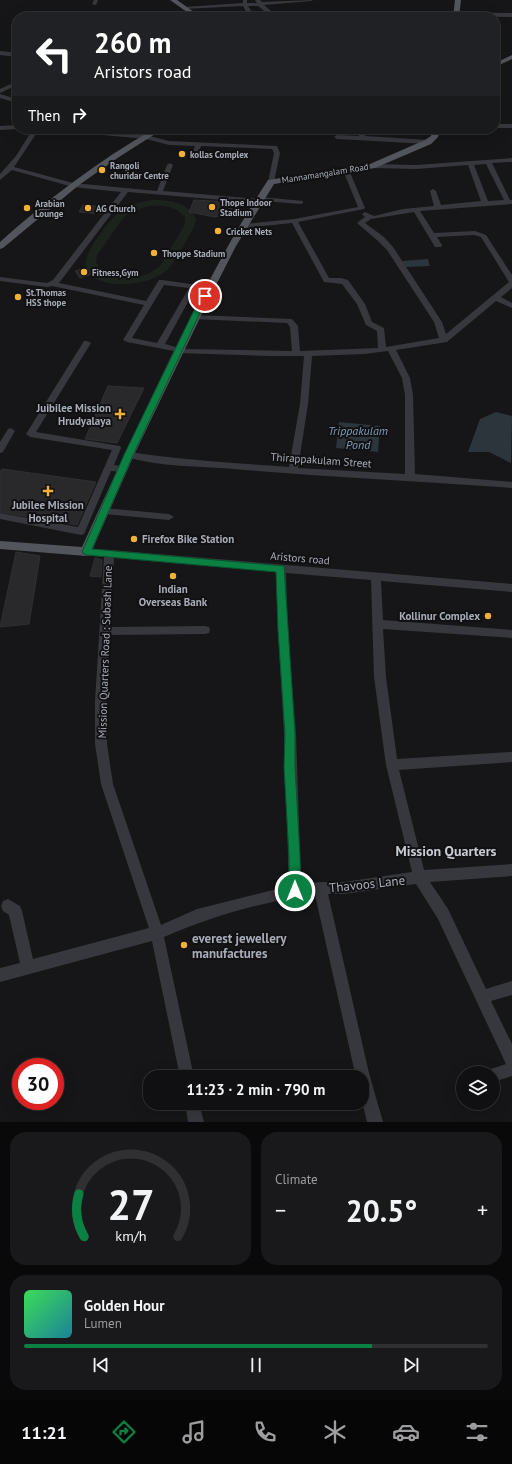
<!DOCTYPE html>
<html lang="en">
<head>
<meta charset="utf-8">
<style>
  :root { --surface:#101012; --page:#19191b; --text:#f1f3f6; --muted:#9c9d9f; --line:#303032; --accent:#0b8043 }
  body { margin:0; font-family:"PT Sans",sans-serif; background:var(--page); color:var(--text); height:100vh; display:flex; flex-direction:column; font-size:15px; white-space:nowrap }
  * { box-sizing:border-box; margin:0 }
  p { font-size:13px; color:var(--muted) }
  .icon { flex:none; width:22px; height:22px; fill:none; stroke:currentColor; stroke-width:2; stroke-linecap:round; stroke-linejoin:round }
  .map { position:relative; height:1122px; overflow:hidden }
  .side { display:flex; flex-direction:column; gap:10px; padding:10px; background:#09090a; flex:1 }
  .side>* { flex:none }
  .top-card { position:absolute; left:12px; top:12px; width:488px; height:122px; border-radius:16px; box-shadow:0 4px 16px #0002,0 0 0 1px var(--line); background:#202124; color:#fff; overflow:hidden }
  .tools { position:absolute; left:456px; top:1066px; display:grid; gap:8px }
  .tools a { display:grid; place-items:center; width:44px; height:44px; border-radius:50%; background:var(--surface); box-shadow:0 4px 16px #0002,0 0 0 1px var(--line); font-size:20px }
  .speed { position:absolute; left:12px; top:1058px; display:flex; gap:8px; font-size:20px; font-weight:700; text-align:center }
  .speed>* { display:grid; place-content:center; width:52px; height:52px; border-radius:50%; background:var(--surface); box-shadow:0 4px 16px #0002,0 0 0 1px var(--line); line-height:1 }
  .speed .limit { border:6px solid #d22; background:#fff; color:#111 }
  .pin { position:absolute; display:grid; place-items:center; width:34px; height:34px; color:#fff; margin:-17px; border:2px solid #fff; border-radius:50%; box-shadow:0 1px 4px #0007 }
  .me { position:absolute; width:44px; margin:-22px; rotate:0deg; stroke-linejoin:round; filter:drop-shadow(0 0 3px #0008) }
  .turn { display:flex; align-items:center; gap:14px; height:84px; padding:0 16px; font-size:18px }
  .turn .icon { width:52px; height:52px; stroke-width:2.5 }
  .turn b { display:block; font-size:28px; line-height:34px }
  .then { display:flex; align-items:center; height:38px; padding:0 16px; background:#0003; gap:8px; font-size:15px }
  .big { font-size:30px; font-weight:800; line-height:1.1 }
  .side .card { flex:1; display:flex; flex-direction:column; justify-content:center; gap:6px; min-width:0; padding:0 14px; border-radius:16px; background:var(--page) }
  .side .dial { align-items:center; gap:0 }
  .dial svg { height:104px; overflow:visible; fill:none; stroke:var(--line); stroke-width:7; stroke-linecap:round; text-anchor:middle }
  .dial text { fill:var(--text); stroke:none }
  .song { display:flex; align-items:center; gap:12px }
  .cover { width:48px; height:48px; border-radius:6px; background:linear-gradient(135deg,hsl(130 70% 55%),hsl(190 70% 35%)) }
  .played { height:4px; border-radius:2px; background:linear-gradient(90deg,var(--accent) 75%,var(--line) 75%) }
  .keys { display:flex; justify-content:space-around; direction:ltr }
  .heat { display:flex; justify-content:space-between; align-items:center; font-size:22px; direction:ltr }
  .side .tiles { flex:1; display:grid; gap:10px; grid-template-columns:1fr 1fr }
  .card:last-child { grid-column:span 2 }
  .trip { position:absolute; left:143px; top:1070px; width:226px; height:40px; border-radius:16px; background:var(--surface); box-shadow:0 4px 16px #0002,0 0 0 1px var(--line); font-weight:800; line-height:40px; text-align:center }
  .menu { display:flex; height:64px; justify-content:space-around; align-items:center; background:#060607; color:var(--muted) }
  .menu .icon { width:28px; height:28px }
  .menu .selected { color:var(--accent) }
  .menu b { font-size:18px; color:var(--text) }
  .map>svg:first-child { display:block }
</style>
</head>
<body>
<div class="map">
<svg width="512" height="1122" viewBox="0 0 512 1122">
  <rect width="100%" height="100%" fill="#161618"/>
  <path fill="#1c231d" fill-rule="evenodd" d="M152 200C168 200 190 202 196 220L194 227C186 240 176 262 166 271 149 286 94 293 86 266 82 254 113 215 123 209 132 203 142 202 152 200ZM149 206C162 205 178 206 185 218L184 226 160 266 150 273 137 277 123 278 110 276 101 270 96 263 97 255 124 217 133 211Z"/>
  <path fill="#2c353c" d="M428 259 430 266 406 267 402 261Z
    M496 412 512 416 511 463 489 452H468L480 419Z
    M339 422 380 426 378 452 336 448Z"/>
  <path fill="#29292c" stroke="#303034" d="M194 200 233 202 231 213 215 217 189 212Z
    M83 205 107 207 102 214 79 212Z
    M85 268 93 274 80 278 75 271Z
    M108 386 144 388 117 443 85 439Z
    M2 469 96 482 77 525 0 512V472Z
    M16 552 40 556 29 624 0 627Z
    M95 558 102 560 101 577 90 576Z"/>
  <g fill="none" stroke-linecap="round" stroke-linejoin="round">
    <path fill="#37383d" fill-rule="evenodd" d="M94 0H98L96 5 92 4Z
      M243 0H247V3H257L255 0H260L262 2 313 0 311 1 264 5 278 17H272L258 6H248L255 17H249L243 6 184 9 182 8 184 7 243 3Z
      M442 12 512 13V17L442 16 363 17 366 15Z
      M0 51 17 53V57L0 55Z
      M17 81V85L0 93V89Z
      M0 94 17 99V103L0 98Z
      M495 124H512V128H495Z
      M17 125V129L0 130V126Z
      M30 129 117 132 146 135 169 141 277 146 280 153 274 182 271 184 268 182 274 153 272 149 201 146 197 157 194 159 191 157 195 146 169 145 146 139 103 135 36 134 14 167 73 183 157 191 167 165 170 163 173 165 163 191 258 199 261 197 303 201V203L301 204 263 201 260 203 128 192 59 283 146 301 159 280H162L212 287 213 289 209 291 195 289 165 344 183 349 292 351 290 327 287 323 192 319 191 317 195 315 292 319 298 326 300 351 378 348 377 331 366 325 357 304 342 284 324 282 292 223 245 228 242 226 245 224 294 219 358 207 343 170 346 168 349 170 365 208 364 209 298 222 329 278H341L348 280 365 304 372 322 384 328 386 347 439 338 434 322 387 250 378 241 357 223 365 217 362 214 365 212 374 216 403 209 434 206 430 191 433 189 436 191 441 205 481 201 468 165 416 169 372 168 369 166 372 164 416 165 512 158V162L492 163 510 200H512V204L420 211 434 233 475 231 486 235 512 275V288L501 297 512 303V308L496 301 447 342 396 350 410 378 413 395 415 474 512 482V488C419 481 327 477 234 469 198 466 161 467 126 457L124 455 126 453 129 452C182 460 236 463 289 467L300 404 304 356H271L178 353 174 351 127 342 123 340 144 305 52 286 47 287 0 281V277L47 283 53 280 121 192 73 187 12 170 0 180V174L16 156 31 132ZM486 164 504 200 488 201 474 165ZM414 212 435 247H441L442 245 437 237 474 235 481 237 509 282 446 334 442 322 393 247 384 237 365 223 371 219ZM164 285 189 288 157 343 132 338ZM388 351 402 378 405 395V474L298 468 308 404 312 356 364 354Z
      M358 129H364L365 136 428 140 431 142 428 144 337 139 334 137 337 135 359 136Z
      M84 341H87L91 343 36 432 120 446 121 448 114 465 123 466 128 469 123 472 111 471 84 534 81 535 0 519V513L78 527 112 450 30 437 26 434Z
      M11 428 15 431 3 452 0 453V442L8 429Z
      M104 508 169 514 174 517 169 520 104 514 99 511Z
      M86 548 512 584V592L381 581 383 620 512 630V638L383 629 386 677 397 759 512 752V762L399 770 424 870 512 864V876L430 882 448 909 486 989 512 981V995L491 1001 512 1044V1076L493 1082V1073H486L488 1070 506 1064 438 919 416 884 344 894H328L369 1073 383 1122H367L362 1101V1077H356L355 1073 315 895C264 901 212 916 164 937L194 1077H180L152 941 0 982V968L20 963 9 915 3 911 1 906 3 901 8 899 20 906 22 911 33 959 149 928 101 784 95 744V701L104 557 82 555 81 552 82 549ZM114 558 276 572 278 630 284 734 289 886 197 909 161 925 113 784 107 744V701L110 635 205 634 209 633 210 630 209 627 205 626 110 627ZM286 573 371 580 374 677 386 765 412 872 344 882H320L301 884 296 734 288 630Z
      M185 1103H199L204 1122H188Z"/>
    <path fill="#53555c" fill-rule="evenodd" d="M170 0H177L201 17H194Z
      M455 0H461L459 17H453Z
      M512 55V59L495 67V63Z
      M154 129H163L119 157 79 185 3 248 0 249V242C48 199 98 161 154 129Z
      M432 129H440L438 137 431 144 375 168 274 184 236 246 210 297 134 455 90 555 86 556 0 549V541L82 547C110 485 139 423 169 361 199 299 230 238 268 180L370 164 425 140 431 136Z"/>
  </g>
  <path fill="#0b8043" stroke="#07532c" d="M205 294 208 296 133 455 92 549 284 566 295 734V767L300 856 301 891 299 895 295 897 291 895 289 891V856L284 767 285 734 278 630 276 572 86 555 82 552 124 455 201 296Z"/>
  <g fill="#f2b134" stroke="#111113" stroke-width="1.5">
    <circle cx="182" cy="154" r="4"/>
    <circle cx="102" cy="170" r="4"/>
    <circle cx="212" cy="207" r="4"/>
    <circle cx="27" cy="208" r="4"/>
    <circle cx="88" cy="208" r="4"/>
    <circle cx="218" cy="231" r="4"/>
    <circle cx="154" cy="253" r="4"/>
    <circle cx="84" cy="272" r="4"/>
    <circle cx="18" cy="297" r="4"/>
    <path d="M118 408h4v4h4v4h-4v4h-4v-4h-4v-4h4z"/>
    <path d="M46 485h4v4h4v4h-4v4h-4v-4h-4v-4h4z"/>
    <circle cx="134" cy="539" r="4"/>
    <circle cx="173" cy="576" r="4"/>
    <circle cx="488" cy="616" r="4"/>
    <circle cx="184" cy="945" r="4"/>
  </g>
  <g text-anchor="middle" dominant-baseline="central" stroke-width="4" stroke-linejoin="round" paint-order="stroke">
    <g font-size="9" font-weight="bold" fill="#a8adb8" stroke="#111113" text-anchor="start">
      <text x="190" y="154">kollas Complex</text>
      <text x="110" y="165">Rangoli<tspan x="110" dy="10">churidar Centre</tspan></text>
      <text x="220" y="202">Thope Indoor<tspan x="220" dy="10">Stadium</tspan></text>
      <text x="35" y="203">Arabian<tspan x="35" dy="10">Lounge</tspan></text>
      <text x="96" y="208">AG Church</text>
      <text x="226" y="231">Cricket Nets</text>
      <text x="162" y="253">Thoppe Stadium</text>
      <text x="92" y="272">Fitness,Gym</text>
      <text x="26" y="292">St.Thomas<tspan x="26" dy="10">HSS thope</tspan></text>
    </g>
    <g font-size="9" fill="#a8adb8" stroke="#111113">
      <text transform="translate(325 173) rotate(-9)">Mannamangalam Road</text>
    </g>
    <g font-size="11" font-weight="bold" fill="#a8adb8" stroke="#111113" text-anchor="end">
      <text x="111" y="408">Juibilee Mission<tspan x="111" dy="13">Hrudyalaya</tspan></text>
      <text x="48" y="505" text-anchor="middle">Jubilee Mission<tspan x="48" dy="13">Hospital</tspan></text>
      <text x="142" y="539" text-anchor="start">Firefox Bike Station</text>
      <text x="173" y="589" text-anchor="middle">Indian<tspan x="173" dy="13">Overseas Bank</tspan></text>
      <text x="480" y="616">Kollinur Complex</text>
    </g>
    <g font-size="11" fill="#a8adb8" stroke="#111113">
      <text transform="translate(321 460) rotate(4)">Thirappakulam Street</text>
      <text transform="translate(300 558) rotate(5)">Aristors road</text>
      <text transform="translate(105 652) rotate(-88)">Mission Quarters Road : Subash Lane</text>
    </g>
    <g font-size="12" font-style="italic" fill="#7f9bb3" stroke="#111113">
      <text x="358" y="430">Trippakulam<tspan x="358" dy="14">Pond</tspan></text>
    </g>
    <g font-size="13" fill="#a8adb8" stroke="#111113">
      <text transform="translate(367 884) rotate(-6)">Thavoos Lane</text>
    </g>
    <g font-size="13" font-weight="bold" fill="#a8adb8" stroke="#111113" text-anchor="start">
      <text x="192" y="938">everest jewellery<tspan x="192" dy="15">manufactures</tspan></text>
    </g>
    <g font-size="14" font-weight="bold" fill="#c9ccd4" stroke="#111113">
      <text x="446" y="851">Mission Quarters</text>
    </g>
  </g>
</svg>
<div class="tools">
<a><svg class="icon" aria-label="layers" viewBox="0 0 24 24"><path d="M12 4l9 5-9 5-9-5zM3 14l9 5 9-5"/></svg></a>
</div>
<div class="speed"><div class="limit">30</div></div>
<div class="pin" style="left:205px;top:296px;background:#d93025"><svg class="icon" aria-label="arrive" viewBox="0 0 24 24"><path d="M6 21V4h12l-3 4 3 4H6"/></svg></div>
<svg class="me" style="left:295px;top:891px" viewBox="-20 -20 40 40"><circle r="17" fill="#0b8043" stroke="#fff" stroke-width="3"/><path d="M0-11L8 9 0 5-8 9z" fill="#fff"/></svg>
<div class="trip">11:23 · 2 min · 790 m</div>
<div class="top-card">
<div class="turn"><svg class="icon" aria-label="left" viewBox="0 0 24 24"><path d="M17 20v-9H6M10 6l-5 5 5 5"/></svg><div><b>260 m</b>Aristors road</div></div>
<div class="then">Then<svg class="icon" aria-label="right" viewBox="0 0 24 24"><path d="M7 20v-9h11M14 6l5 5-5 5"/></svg></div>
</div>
</div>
<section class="side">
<div class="tiles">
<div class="card dial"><svg viewBox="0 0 100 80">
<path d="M14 69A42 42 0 1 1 86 69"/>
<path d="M14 69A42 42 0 0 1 10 36" stroke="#0b8043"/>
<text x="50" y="56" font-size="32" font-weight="700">27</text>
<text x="50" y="72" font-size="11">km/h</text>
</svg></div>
<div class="card"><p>Climate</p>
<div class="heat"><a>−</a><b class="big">20.5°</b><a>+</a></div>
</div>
<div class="card">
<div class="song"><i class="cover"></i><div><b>Golden Hour</b><p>Lumen</p></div></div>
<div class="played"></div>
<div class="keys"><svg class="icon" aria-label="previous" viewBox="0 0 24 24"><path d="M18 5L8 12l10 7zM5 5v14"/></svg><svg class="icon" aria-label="pause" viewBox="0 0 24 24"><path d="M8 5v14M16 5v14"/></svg><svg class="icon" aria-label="next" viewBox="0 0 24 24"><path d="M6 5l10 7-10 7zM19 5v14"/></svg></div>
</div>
</div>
</section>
<nav class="menu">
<b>11:21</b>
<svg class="icon selected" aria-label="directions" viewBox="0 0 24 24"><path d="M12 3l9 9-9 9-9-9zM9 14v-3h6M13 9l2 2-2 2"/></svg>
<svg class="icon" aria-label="music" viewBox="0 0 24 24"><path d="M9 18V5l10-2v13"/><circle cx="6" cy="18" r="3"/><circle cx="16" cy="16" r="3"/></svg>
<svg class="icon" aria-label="phone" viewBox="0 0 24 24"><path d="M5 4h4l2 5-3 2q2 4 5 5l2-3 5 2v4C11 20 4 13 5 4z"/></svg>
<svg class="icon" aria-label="climate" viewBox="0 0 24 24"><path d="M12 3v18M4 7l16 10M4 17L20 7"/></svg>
<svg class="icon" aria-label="car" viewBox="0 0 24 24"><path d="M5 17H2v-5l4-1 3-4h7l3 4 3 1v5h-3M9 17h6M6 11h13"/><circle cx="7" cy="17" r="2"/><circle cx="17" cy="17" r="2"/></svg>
<svg class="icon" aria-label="filters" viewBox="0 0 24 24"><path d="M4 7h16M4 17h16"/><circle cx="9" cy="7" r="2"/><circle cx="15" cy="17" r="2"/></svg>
</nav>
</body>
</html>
